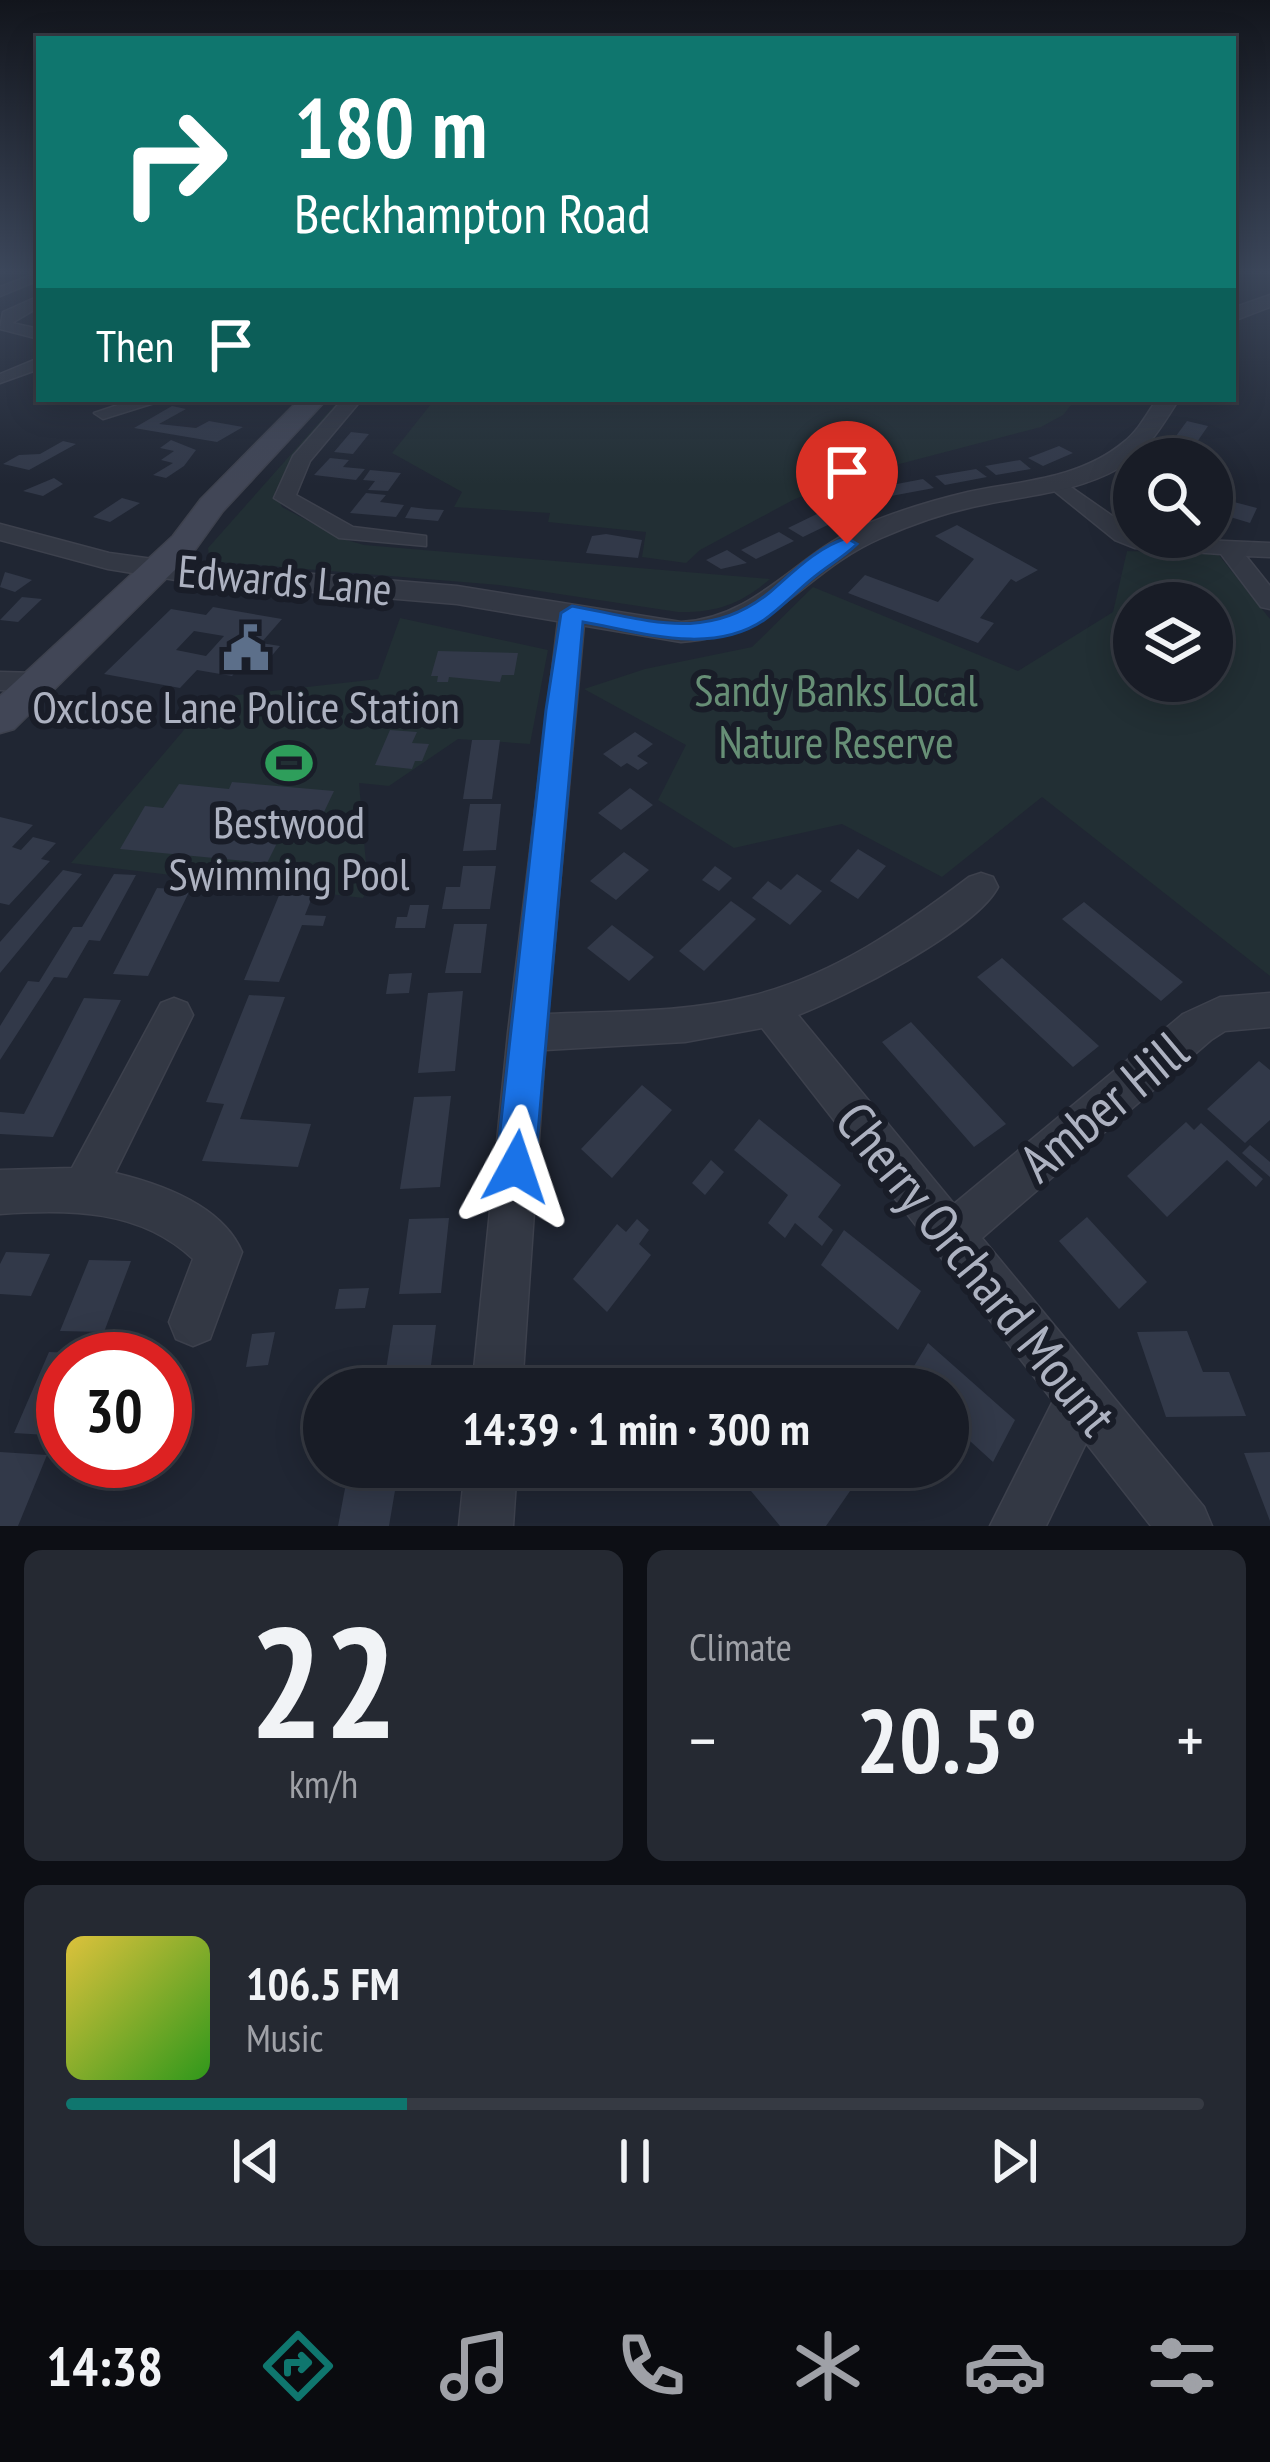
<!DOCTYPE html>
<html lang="en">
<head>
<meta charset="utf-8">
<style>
  :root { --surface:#181c26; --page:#252932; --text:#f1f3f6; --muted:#9fa1a7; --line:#363a43; --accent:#0f766e }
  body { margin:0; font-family:"PT Sans Narrow",sans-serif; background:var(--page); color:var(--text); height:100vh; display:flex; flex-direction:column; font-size:45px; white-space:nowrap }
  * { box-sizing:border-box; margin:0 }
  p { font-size:39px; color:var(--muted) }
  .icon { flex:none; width:66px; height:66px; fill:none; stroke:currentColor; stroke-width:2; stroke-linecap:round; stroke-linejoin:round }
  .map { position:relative; height:1526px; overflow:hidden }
  .panel { display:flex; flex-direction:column; gap:24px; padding:24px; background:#0d0f15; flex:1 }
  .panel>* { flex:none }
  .hud { position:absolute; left:36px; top:36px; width:1200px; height:366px; border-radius:0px; box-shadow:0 6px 30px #0003,0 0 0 3px var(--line); background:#0f766e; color:#fff; overflow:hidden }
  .fabs { position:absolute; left:1113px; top:438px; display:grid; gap:24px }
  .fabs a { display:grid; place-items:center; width:120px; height:120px; border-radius:50%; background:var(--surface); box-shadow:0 6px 30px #0003,0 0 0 3px var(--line); font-size:60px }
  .speed { position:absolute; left:36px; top:1332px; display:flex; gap:24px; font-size:60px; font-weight:700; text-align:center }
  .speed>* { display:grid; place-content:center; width:156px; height:156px; border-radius:50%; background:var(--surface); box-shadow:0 6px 30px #0003,0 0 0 3px var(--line); line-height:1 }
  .speed .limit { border:18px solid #d22; background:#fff; color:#111 }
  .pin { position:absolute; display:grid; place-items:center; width:102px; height:102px; color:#fff; margin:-123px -51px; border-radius:50% 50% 50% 0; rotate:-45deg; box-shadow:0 0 12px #0007 }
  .pin .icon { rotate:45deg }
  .me { position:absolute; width:132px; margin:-66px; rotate:5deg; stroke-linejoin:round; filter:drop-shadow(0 0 9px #0008) }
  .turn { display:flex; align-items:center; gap:42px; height:252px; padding:0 60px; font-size:54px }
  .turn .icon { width:156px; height:156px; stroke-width:2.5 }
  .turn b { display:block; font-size:84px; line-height:102px }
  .then { display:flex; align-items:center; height:114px; padding:0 60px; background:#0003; gap:24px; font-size:45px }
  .big { font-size:90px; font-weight:600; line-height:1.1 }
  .panel .widget { flex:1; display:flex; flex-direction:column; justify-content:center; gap:18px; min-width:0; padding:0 42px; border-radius:18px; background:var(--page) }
  .panel .dial { align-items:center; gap:0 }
  .dial b { font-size:156px; line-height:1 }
  .song { display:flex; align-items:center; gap:36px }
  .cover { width:144px; height:144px; border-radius:18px; background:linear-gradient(135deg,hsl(50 70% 55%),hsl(110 70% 35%)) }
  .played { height:12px; border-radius:6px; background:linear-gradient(90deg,var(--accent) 30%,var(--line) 30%) }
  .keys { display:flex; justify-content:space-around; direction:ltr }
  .heat { display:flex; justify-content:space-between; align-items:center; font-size:66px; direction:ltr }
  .panel .tiles { flex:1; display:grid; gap:24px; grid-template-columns:1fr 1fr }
  .widget:last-child { grid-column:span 2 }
  .trip { position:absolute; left:303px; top:1368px; width:666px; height:120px; border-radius:60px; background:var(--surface); box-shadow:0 6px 30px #0003,0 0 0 3px var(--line); font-weight:600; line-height:120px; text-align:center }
  .tabs { display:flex; height:192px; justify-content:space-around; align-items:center; background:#0a0b0f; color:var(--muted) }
  .tabs .icon { width:84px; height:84px }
  .tabs .on { color:var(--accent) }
  .tabs b { font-size:54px; color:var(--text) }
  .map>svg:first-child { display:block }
</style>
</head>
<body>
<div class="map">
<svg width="1270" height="1526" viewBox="0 0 1270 1526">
  <rect width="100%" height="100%" fill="#202633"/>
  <path fill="#222f34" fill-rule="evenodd" d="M340 399H348L305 447 275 491 282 507 340 538 364 545 770 579C741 604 716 613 678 612L499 585 220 562 209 556 208 548Z
    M435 399H1076L1063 415 1041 427 846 478 793 500 700 550 686 563 642 557 646 532 548 522 550 513 454 507 462 492 392 453Z
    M1127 551 1218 554 1270 619V976L1042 797 942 877 842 824 734 848 658 800 686 745 584 689 645 669 752 647 813 587 1018 671 1113 612ZM1212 603V681H1134V603Z
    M400 618 548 650 530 744 458 739 389 786 359 783 368 887 363 898 71 863 211 698 378 679Z"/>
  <path fill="#323949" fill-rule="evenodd" d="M172 406 186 409 159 424 196 428 209 421 243 427 217 442 134 428Z
    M1187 421 1208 426 1197 442 1176 436Z
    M351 432 369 434 353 454 334 452Z
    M171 440 196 450 184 466 166 478 153 475 173 463 161 460 174 451 160 448Z
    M63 441 76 444 29 470 3 464 19 455 40 454Z
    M1059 446 1073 453 1043 466 1028 458Z
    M330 458 349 460 343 467 365 469 356 480 314 475Z
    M1020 460 1031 469 996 475 985 466Z
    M976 469 987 477 945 485 935 476Z
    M370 470 401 473 388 491 368 490 375 481 363 480Z
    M54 478 63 484 43 496 23 491Z
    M923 479 934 488 891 496 881 487Z
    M863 492 880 501 848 515 832 506Z
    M366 493 386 495 380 502 404 505 396 517 350 513Z
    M122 498 140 503 110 522 93 517Z
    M1234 502 1257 508 1250 523 1227 516Z
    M411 507 427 509 444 510 438 521 405 518Z
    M823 511 838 520 803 537 788 528Z
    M957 525 1038 570 1016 582 1011 579 980 618 994 623 978 643 848 593 865 575 938 602 974 559 935 536Z
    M779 532 794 541 756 559 741 550Z
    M606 534 642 540 638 558 586 553 592 536Z
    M727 550 747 563 721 569 706 560Z
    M5 572 19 576 32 580 15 592 0 587Z
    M22 597 42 599 18 622 0 620Z
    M213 607 282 619 261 643 280 646 263 666 244 662 232 676 197 670 180 688 104 674 171 609 206 615ZM194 631 224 636 206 656 176 650Z
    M438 651 518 653 514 675H502L500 682 449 677 448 682H437L438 676H431Z
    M390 730 417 732 412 743 429 744 422 761H415L412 769 375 765Z
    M635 732 653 744 637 756 648 763 638 770 627 763 621 767 603 754Z
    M472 740H500L492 799H463Z
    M232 782 334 791 314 833 284 829 267 863 120 849 145 806 163 808 179 784 229 789Z
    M630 788 653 805 621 830 598 813Z
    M470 804H501L496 850 463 851Z
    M0 817 33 825 12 847 21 850 33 837 56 843 41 859 50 861 9 905 0 903Z
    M858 849 886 866 858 899 830 881Z
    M624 852 649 870 616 900 590 881Z
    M463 866H496L490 909H442L446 887H460Z
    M715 866 732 878 719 891 702 880Z
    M63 870 82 874 0 973V942Z
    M114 874 136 875 100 941 89 940 67 978 54 977 0 1060V1026L28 981 39 982 73 927H82Z
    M797 874 822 891 790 925 752 898 768 881 781 890Z
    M157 888 190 890 148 976 113 974Z
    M280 893 313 895 305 915 326 916 323 926 302 925 279 982 244 980Z
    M731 901 756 919 704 971 679 951Z
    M1084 902 1116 928 1183 982 1161 1001 1062 919Z
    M410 905H429L425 928H395L397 917H407Z
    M454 924H487L481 973H445Z
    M612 925 654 957 629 981 587 948Z
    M1002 958 1065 1015 1099 1046 1073 1067 977 977Z
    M412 973 409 993 386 994 389 974Z
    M463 991 455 1071 418 1073 428 993Z
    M249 995 285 997 240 1119 311 1124 298 1167 202 1161 224 1104 206 1102Z
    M84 998 121 1000 53 1137 0 1134V1112L24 1114Z
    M911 1022 1006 1124 974 1147 882 1042Z
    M1259 1061 1270 1070V1120L1245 1143 1207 1109Z
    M642 1085 672 1110 612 1178 581 1149Z
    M451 1096 440 1187 400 1189 414 1097Z
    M759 1119 841 1185 818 1217 833 1230 822 1246 795 1223 785 1238 768 1223 788 1195 734 1150Z
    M1186 1122 1194 1130 1201 1123 1263 1179 1256 1187 1227 1160 1167 1217 1127 1176Z
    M1250 1145 1270 1162V1177L1242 1153Z
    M711 1160 724 1172 705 1195 692 1183Z
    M1087 1217 1147 1282 1119 1309 1059 1241Z
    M449 1218 441 1293 399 1294 409 1219Z
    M637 1219 649 1230 639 1244 651 1255 607 1312 573 1279 617 1224 626 1232Z
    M844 1230 921 1291 898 1330 821 1265Z
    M6 1252 50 1254 31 1296 0 1294V1264Z
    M89 1260 131 1261 104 1332 60 1331Z
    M369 1288 365 1308 335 1309 339 1289Z
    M393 1325H436L428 1389H383Z
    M1187 1331 1203 1372H1229L1246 1416 1166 1417 1137 1332Z
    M275 1332 268 1365 246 1367 252 1334Z
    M928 1343 1015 1420 993 1462 948 1421V1389H913L905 1381Z
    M49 1352 96 1354 94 1359H63V1436L14 1433Z
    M0 1452 47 1455 18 1526H0Z
    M1270 1452V1521L1244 1453Z
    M349 1467H399L389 1526H338Z
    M768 1467H853L861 1475 826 1526H780L751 1491Z"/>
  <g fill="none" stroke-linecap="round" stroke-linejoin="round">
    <defs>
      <path id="minor" d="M39 272V280L0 296V287Z
        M39 296V307L12 323 39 329V339L0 329 3 312Z
        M39 358V369L0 383V374Z
        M136 399H167L103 419 94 413Z
        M343 399H362L310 461 296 495 353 527 426 536V546L339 538 274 498 293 456Z
        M1055 476 1134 531V537L1270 543V557L1246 556 1270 586V609L1261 607 1221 554 1135 548 1115 540 1048 486 1044 482Z
        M572 605 585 613 548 1014C615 1011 685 1013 751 996 832 976 903 927 969 877L981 873 993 877 998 887C976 930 845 997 798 1015L954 1204 1183 1014 1220 997 1270 993V1027L1225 1031 1211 1040 982 1238 1204 1507 1212 1526H1151L1086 1443 1046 1526H990L1053 1401 762 1028 685 1042 545 1050 522 1389H472L508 1033 559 613Z
        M0 672 40 673 54 682 40 691 0 690Z
        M174 998 187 1003 193 1015 115 1173C161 1184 222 1205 242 1252L210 1339 193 1346 176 1339 169 1322 193 1259C140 1209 69 1209 0 1214V1170L72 1168 161 1003Z
        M465 1467H517L513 1526H459Z"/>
      <path id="tertiary" d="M1270 295V307L1233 321V308Z
        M1157 399H1179C1162 426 1148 451 1119 468 1079 491 1031 495 987 504 950 511 915 523 881 538 801 573 779 635 681 642L457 604 182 581 108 569 0 540V524L109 553 182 563 457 586 681 622C754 618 793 559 855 529 891 513 930 501 968 492 1021 481 1080 479 1124 442 1138 431 1147 414 1157 399Z"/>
      <path id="secondary" d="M300 399H327L223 511 195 550 14 729 0 733V696L173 536 201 499Z"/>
    </defs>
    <use href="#minor" stroke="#3d414d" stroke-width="3"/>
    <use href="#tertiary" stroke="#3d414d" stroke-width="3"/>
    <use href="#secondary" stroke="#3d414d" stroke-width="3"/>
    <use href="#minor" fill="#333844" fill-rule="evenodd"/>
    <use href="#tertiary" fill="#333844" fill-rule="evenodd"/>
    <use href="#secondary" fill="#414656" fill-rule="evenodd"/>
  </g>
  <linearGradient id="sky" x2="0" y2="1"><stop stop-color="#12151c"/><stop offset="0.56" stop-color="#3c475b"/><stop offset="1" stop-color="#3c475b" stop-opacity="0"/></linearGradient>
  <rect width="1270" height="485" fill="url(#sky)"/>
  <path fill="#1a73e8" stroke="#114b97" stroke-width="3" d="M847 538 857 544C844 557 827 566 813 578 797 591 781 608 764 620 711 656 640 632 583 622L535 1167 529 1180 516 1186 502 1180 496 1167 546 710 561 613 572 606C645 619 707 644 770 592 793 572 817 547 847 538Z"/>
  <defs>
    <symbol id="civic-bare" viewBox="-9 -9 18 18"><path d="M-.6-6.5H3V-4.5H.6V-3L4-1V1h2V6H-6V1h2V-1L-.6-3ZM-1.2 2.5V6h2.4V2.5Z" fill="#5c6f8a" stroke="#191d28" stroke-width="2.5" paint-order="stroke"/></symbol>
    <symbol id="stadium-bare" viewBox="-9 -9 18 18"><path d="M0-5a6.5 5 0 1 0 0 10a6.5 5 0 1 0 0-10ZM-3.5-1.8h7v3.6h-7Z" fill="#2e9e5b" stroke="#191d28" stroke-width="2.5" paint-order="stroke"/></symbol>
  </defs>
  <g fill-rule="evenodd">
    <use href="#civic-bare" x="213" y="615" width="66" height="66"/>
    <use href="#stadium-bare" x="256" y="730" width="66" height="66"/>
  </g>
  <g text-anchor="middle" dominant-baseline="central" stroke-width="12" stroke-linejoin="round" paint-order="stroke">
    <g font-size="45" fill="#adb2c1" stroke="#191d28">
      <text transform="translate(285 579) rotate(5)">Edwards Lane</text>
    </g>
    <g font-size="45" fill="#678f76" stroke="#191d28">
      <text x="836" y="689">Sandy Banks Local<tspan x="836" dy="52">Nature Reserve</tspan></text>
    </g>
    <g font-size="45" fill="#adb2c1" stroke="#191d28">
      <text x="246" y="706">Oxclose Lane Police Station</text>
      <text x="289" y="821">Bestwood<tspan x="289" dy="52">Swimming Pool</tspan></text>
    </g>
    <g font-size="54" fill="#adb2c1" stroke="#191d28">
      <text transform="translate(1103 1106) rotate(-40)">Amber Hill</text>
      <text transform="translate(977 1268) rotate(51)">Cherry Orchard Mount</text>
    </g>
  </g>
</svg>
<div class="fabs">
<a><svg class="icon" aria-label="search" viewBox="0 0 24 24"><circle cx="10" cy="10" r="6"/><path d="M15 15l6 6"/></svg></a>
<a><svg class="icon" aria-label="layers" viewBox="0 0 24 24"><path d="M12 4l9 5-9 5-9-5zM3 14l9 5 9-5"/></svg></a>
</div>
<div class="speed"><div class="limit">30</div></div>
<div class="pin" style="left:847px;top:544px;background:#d93025"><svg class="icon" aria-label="arrive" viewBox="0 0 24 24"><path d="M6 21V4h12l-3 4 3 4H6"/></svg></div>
<svg class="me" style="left:516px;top:1167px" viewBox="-20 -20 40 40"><path d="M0-17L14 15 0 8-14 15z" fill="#1a73e8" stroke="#fff" stroke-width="4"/></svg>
<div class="trip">14:39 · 1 min · 300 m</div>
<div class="hud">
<div class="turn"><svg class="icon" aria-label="right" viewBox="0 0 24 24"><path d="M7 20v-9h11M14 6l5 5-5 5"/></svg><div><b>180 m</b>Beckhampton Road</div></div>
<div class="then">Then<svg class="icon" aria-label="arrive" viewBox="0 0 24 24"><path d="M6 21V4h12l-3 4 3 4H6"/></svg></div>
</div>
</div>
<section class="panel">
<div class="tiles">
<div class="widget dial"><b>22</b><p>km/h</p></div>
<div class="widget"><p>Climate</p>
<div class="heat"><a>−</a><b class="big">20.5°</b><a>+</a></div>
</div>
<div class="widget">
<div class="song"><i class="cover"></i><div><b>106.5 FM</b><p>Music</p></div></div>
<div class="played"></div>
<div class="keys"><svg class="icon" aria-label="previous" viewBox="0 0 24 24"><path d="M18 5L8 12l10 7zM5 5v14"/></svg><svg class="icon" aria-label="pause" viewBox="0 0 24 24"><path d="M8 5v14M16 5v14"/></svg><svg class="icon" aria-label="next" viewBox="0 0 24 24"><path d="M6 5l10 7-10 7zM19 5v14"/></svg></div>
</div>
</div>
</section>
<nav class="tabs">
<b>14:38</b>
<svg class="icon on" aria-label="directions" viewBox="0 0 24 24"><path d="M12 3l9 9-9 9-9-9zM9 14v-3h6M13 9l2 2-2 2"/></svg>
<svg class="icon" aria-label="music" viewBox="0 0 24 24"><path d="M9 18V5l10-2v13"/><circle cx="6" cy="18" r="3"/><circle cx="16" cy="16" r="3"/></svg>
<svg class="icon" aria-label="phone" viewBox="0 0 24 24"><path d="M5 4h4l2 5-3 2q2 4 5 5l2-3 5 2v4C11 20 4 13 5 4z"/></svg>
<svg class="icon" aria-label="climate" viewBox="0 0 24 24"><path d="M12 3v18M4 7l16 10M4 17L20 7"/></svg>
<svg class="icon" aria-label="car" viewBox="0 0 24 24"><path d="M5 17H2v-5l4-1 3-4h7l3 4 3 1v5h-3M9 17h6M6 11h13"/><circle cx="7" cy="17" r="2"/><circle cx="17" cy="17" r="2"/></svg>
<svg class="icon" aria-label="filters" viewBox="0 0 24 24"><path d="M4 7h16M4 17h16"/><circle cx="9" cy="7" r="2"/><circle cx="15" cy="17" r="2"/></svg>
</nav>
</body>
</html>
